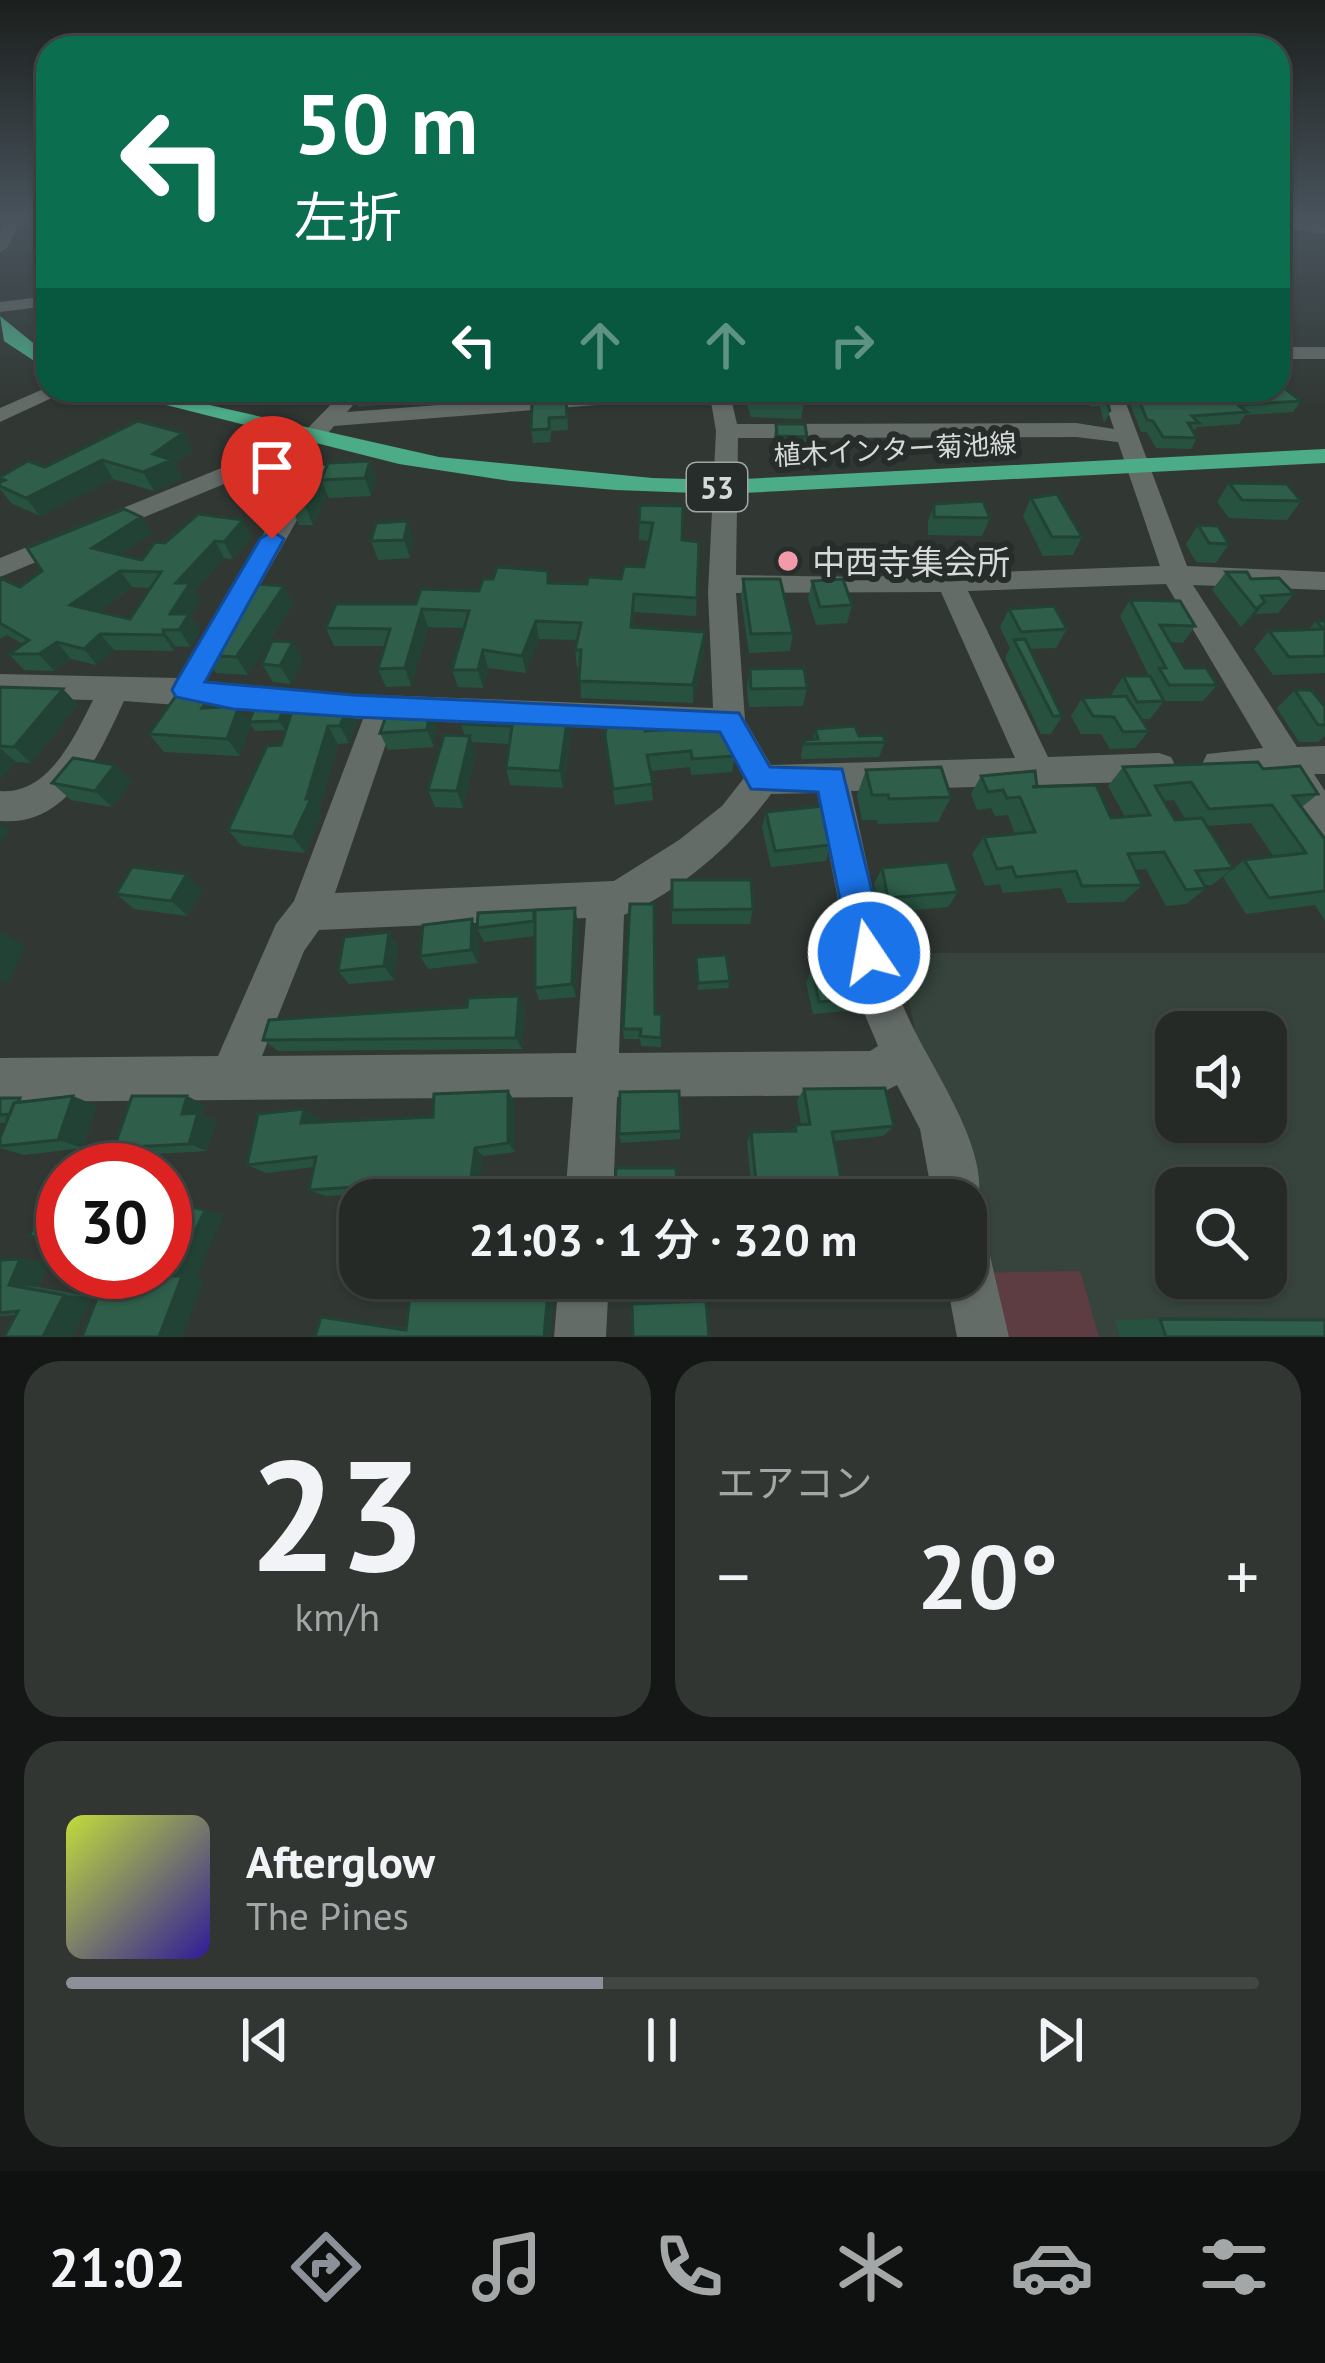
<!DOCTYPE html>
<html lang="ja">
<head>
<meta charset="utf-8">
<style>
  :root { --surface:#252a27; --page:#313633; --text:#f1f3f6; --muted:#a3a7a7; --line:#424644; --accent:#8c9099 }
  body { margin:0; font-family:"PT Sans","Noto Sans JP",sans-serif; background:var(--page); color:var(--text); height:100vh; display:flex; flex-direction:column; font-size:45px; white-space:nowrap }
  * { box-sizing:border-box; margin:0 }
  p { font-size:39px; color:var(--muted) }
  .icon { flex:none; width:66px; height:66px; fill:none; stroke:currentColor; stroke-width:2; stroke-linecap:round; stroke-linejoin:round }
  .map { position:relative; height:1337px; overflow:hidden }
  .side { display:flex; flex-direction:column; gap:24px; padding:24px; background:#141715; flex:1 }
  .side>* { flex:none }
  .top-card { position:absolute; left:36px; top:36px; width:1254px; height:366px; border-radius:36px; box-shadow:0 3px 9px #0004,0 0 0 3px var(--line); background:#0b6e4f; color:#fff; overflow:hidden }
  .tools { position:absolute; left:1155px; top:1011px; display:grid; gap:24px }
  .tools a { display:grid; place-items:center; width:132px; height:132px; border-radius:24px; background:var(--surface); box-shadow:0 3px 9px #0004,0 0 0 3px var(--line); font-size:60px }
  .speed { position:absolute; left:36px; top:1143px; display:flex; gap:24px; font-size:60px; font-weight:700; text-align:center }
  .speed>* { display:grid; place-content:center; width:156px; height:156px; border-radius:50%; background:var(--surface); box-shadow:0 3px 9px #0004,0 0 0 3px var(--line); line-height:1 }
  .speed .limit { border:18px solid #d22; background:#fff; color:#111 }
  .pin { position:absolute; display:grid; place-items:center; width:102px; height:102px; color:#fff; margin:-123px -51px; border-radius:50% 50% 50% 0; rotate:-45deg; box-shadow:0 0 12px #0007 }
  .pin .icon { rotate:45deg }
  .me { position:absolute; width:132px; margin:-66px; rotate:348deg; stroke-linejoin:round; filter:drop-shadow(0 0 9px #0008) }
  .turn { display:flex; align-items:center; gap:42px; height:252px; padding:0 60px; font-size:54px }
  .turn .icon { width:156px; height:156px; stroke-width:2.5 }
  .turn b { display:block; font-size:84px; line-height:102px }
  .lanes { display:flex; align-items:center; height:114px; padding:0 60px; background:#0003; justify-content:center; gap:60px; direction:ltr }
  .lanes .off { opacity:.35 }
  .big { font-size:90px; font-weight:600; line-height:1.1 }
  .side .tile { flex:1; display:flex; flex-direction:column; justify-content:center; gap:18px; min-width:0; padding:0 42px; border-radius:36px; background:var(--page) }
  .side .dial { align-items:center; gap:0 }
  .dial b { font-size:156px; line-height:1 }
  .song { display:flex; align-items:center; gap:36px }
  .cover { width:144px; height:144px; border-radius:18px; background:linear-gradient(135deg,hsl(70 70% 55%),hsl(250 70% 35%)) }
  .played { height:12px; border-radius:6px; background:linear-gradient(90deg,var(--accent) 45%,var(--line) 45%) }
  .keys { display:flex; justify-content:space-around; direction:ltr }
  .heat { display:flex; justify-content:space-between; align-items:center; font-size:66px; direction:ltr }
  .side .tiles { flex:1; display:grid; gap:24px; grid-template-columns:1fr 1fr }
  .tile:last-child { grid-column:span 2 }
  .trip { position:absolute; left:339px; top:1179px; width:648px; height:120px; border-radius:36px; background:var(--surface); box-shadow:0 3px 9px #0004,0 0 0 3px var(--line); font-weight:600; line-height:120px; text-align:center }
  .tabs { display:flex; height:192px; justify-content:space-around; align-items:center; background:#0f1110; color:var(--muted) }
  .tabs .icon { width:84px; height:84px }
  .tabs .active { color:var(--accent) }
  .tabs b { font-size:54px; color:var(--text) }
  .map>svg:first-child { display:block }
</style>
</head>
<body>
<div class="map">
<svg width="1325" height="1337" viewBox="0 0 1325 1337">
  <rect width="100%" height="100%" fill="#313834"/>
  <path fill="#36443d" fill-rule="evenodd" d="M900 953H1325V1337H974L966 1278V1200H947ZM1176 1032H1266V1122H1176ZM1176 1188H1266V1278H1176Z"/>
  <path fill="#5d3c42" d="M1080 1271 1099 1337H974L966 1273Z"/>
  <g fill="none" stroke-linecap="round" stroke-linejoin="round">
    <path fill="#646c68" fill-rule="evenodd" d="M7 219H21L8 247 0 252V232Z
      M1278 219 1325 224V234L1278 227Z
      M48 296V306L0 312V302Z
      M1278 347H1325V359H1278Z
      M48 387 69 390 0 422V408Z
      M345 390H366L347 412 633 390H729L737 424 1076 423 1114 429 1101 390H1121L1187 566 1325 572V590L1193 585 1297 747 1325 746V774H1314L1325 791V837L1313 832 1279 776 1219 778 1207 774 1202 764 1207 754 1263 748 1166 584 968 591 1048 757 1159 753 1171 757 1176 767 1171 777 1159 781 851 791C866 857 879 924 897 988 914 1052 1002 1149 974 1217L966 1220V1200H933L920 1129 897 1085 877 1095 617 1097 613 1200H565L573 1097 0 1102V1058L218 1056 276 924 294 901 363 719 124 701C99 754 69 827 0 821V791C48 795 74 738 93 700L0 698V674L177 678 302 470 277 462 0 577V558L268 449 306 430ZM710 396 716 431 708 593 713 708 353 694 206 681 327 467 296 453 322 440 334 426ZM1076 437 1118 442 1160 566 861 577 736 575 738 438ZM941 592 1015 758 771 765 745 720 736 593ZM394 720 720 733 744 778 722 806 679 840 614 881 335 893ZM817 793 857 996 878 1046 870 1051 619 1053 624 915C681 891 735 843 771 794ZM586 918 576 1053 262 1056 304 951 319 930Z
      M966 1223 984 1230 1009 1337H957L946 1278H966Z
      M559 1278H609L606 1337H554Z"/>
    <path fill="#4dac88" fill-rule="evenodd" d="M0 316 48 355V370L4 341Z
      M107 390H143L439 457 652 478 723 480 1325 449V463L723 494 616 490 510 481 399 464Z"/>
  </g>
  <path fill="#285240" fill-rule="evenodd" d="M352 390H380L382 398 380 405 358 407Z
    M734 390H801L800 395 804 403 801 419 751 417 746 402 737 403Z
    M1072 390H1105L1110 412 1104 423 1100 406 1091 407Z
    M1125 390H1278L1301 401 1293 412 1245 415 1239 424 1197 427 1193 432 1197 438 1191 449 1156 448 1147 432H1141Z
    M566 399 568 430 551 431 550 442 533 443 531 430Z
    M138 421 183 433 193 451 175 464 183 478 154 491 113 479 40 516 11 503 0 489V482L2 481 0 477 28 461 45 467Z
    M776 424 807 437 804 455H775L773 442Z
    M370 461 376 479 371 496 329 498 327 494 313 525H299L291 506 322 477Z
    M1229 483 1301 501 1287 520 1229 518 1217 502Z
    M1031 498 1082 537 1073 555 1043 556 1023 516Z
    M934 504 990 518 982 536 928 535V522Z
    M640 505 682 540 699 542 696 616 634 612 633 627 704 650 693 703 581 698 580 667H577L575 650 577 640 539 639 526 673 488 668 483 688 458 687 452 670 464 628 428 627 411 686 386 687 378 669 385 646H334L326 628 416 604 479 591 493 579 548 571 550 583 587 584 621 579 644 567 649 541 639 540Z
    M141 517 152 534 119 554 142 560 165 543 243 520 251 537 233 559 224 558 195 591 201 600 191 616 200 631 190 647 175 646 174 651 114 650 97 665 71 659 54 671 24 670 9 654 23 644 7 635 0 639V578L20 587ZM132 587 151 588 130 619 98 612Z
    M1198 525 1229 544 1216 563 1196 562 1186 544Z
    M413 539 410 558 378 560 371 541Z
    M1226 572 1251 579 1294 594 1278 613 1256 614 1241 627 1212 590Z
    M743 579 793 633 790 651 749 653 741 597Z
    M812 581 852 605 847 623 816 625 808 599Z
    M284 586 293 604 248 675 216 673 203 655Z
    M1130 600 1195 626 1183 643 1170 642 1185 668 1217 685 1203 701H1164L1150 719H1142L1149 731 1135 748 1110 749 1101 734H1081L1071 716 1082 698 1112 697 1111 695 1123 676H1149L1120 616Z
    M1009 609 1067 629 1056 648 1030 649 1062 716 1051 734H1041L1005 658 1010 648 1000 627Z
    M1316 621H1325V673L1273 675 1254 649 1269 631 1308 630Z
    M293 642 303 660 291 684 273 682 262 664Z
    M750 669 807 688 803 706 749 707 747 687Z
    M0 687 63 689 78 705 31 763 16 762 0 780Z
    M1295 690 1325 707V736L1318 742H1299L1277 708Z
    M294 705 357 723 349 743 338 744 319 811 321 816 305 853 242 846 228 830 281 745Z
    M220 707 249 722 283 709 289 718 285 730 255 731 251 725 240 756 164 752 149 734Z
    M568 714 571 732 563 788 510 785 506 768 509 744 472 742 476 753 463 808 435 807 428 790 465 736 461 724Z
    M436 726 434 747 388 750 380 733Z
    M815 729 859 736 885 742 879 757 802 759 801 755 804 740H813Z
    M646 730 735 756 732 772 691 775 690 767 650 771 653 800 615 805 605 736Z
    M115 765 132 782 112 807 71 800 52 783Z
    M1123 767 1263 769 1318 794 1302 807 1325 839V921L1315 905 1246 914 1223 877 1244 860 1274 857 1251 823 1207 826 1233 868 1212 885H1205L1206 888 1186 904 1166 906 1146 869 1135 870 1142 885 1124 902 1067 903 1061 888 1003 893 1000 884 985 886 972 854 984 837 1015 834 1008 815 995 816 991 808 977 810 971 794 981 776 1037 786 1111 818 1125 817 1108 786ZM1174 800 1186 820H1175L1164 801Z
    M866 770 951 797 938 822 878 824 877 820H862L857 795Z
    M766 812 831 845 826 861 771 867 762 828Z
    M882 868 958 892 948 907 881 913 874 884Z
    M672 880 753 909 750 924H672Z
    M202 890 188 916 134 909 116 894Z
    M478 913 578 923 576 997 539 1000 535 988V936L484 942 477 928Z
    M479 934 478 963 428 969 420 956Z
    M398 946 394 980 349 984 338 971Z
    M696 957 730 981 728 988 698 990Z
    M812 968 866 998 858 1010 813 1014 806 982Z
    M525 1008 522 1049 278 1051 263 1040Z
    M656 1014H662L661 1047 641 1046 640 1039H624L623 1029Z
    M804 1089 894 1126 883 1136 834 1141 844 1194 836 1200H614L677 1186 751 1182 747 1142 751 1132 792 1131 795 1125H801L797 1100Z
    M508 1091 515 1102V1152L483 1156 413 1191 326 1196 309 1190 314 1167 266 1173 247 1165 320 1119 319 1122 433 1117Z
    M0 1098 29 1101 97 1106 83 1148 24 1155 0 1148V1138L6 1123H0Z
    M205 1105 202 1115 216 1121 207 1151 135 1155 114 1148Z
    M681 1131 680 1139 621 1143 619 1134Z
    M20 1259 48 1262 39 1287 92 1297 72 1337H4L16 1315 0 1316V1260Z
    M321 1317 406 1328 550 1337H315Z
    M1160 1319 1325 1337H1120L1115 1320Z"/>
  <path fill="#214234" d="M183 433 193 451 175 464 183 478 154 491 143 472 153 454Z
    M102 460 113 479 40 516 26 498Z
    M370 461 376 479 371 496 365 478Z
    M321 473 324 480H321L327 494 313 525 305 506Z
    M141 517 152 534 104 564 92 548Z
    M243 520 251 537 233 559 224 542Z
    M408 521 413 539 410 558 404 540Z
    M215 541 224 558 195 591 201 600 191 616 200 631 190 647 170 614 176 583Z
    M120 571 132 587 84 622 70 605Z
    M284 586 293 604 248 675 236 657Z
    M1265 602 1250 621 1241 627 1256 609Z
    M422 609 428 627 411 686 405 668Z
    M536 621 539 639 526 673 522 656Z
    M163 630 175 646 174 651 163 635Z
    M705 632 704 650 693 703V685Z
    M100 634 114 650 97 665 84 649Z
    M57 642 71 659 54 671 39 654Z
    M293 642 303 660 291 684 280 666Z
    M483 650 488 668 483 688 478 670Z
    M63 689 78 705 31 763 14 747Z
    M211 695 224 713 202 708Z
    M348 705 357 723 349 743 340 726Z
    M239 706 251 724 240 756 227 739Z
    M430 708 436 726 434 747 427 730Z
    M283 709 289 718 285 730 279 721Z
    M568 714 571 732 563 788 560 771Z
    M328 726 338 744 319 811 321 816 305 853 293 837Z
    M470 736 476 753 463 808 457 791Z
    M0 748 16 762 0 780Z
    M115 765 132 782 112 807 95 791Z
    M0 823 10 830 0 844Z
    M187 874 202 890 188 916 171 901Z
    M575 908 578 923 576 997 572 984Z
    M472 919 479 934 478 963 471 950Z
    M2 932 25 946 8 984 0 980V936Z
    M389 932 398 946 394 980 384 966Z
    M519 996 525 1008 522 1049 516 1038Z
    M508 1091 515 1102V1152L508 1143Z
    M73 1096 97 1106 83 1148 58 1140Z
    M187 1096 205 1105 202 1115 216 1121 207 1151 189 1144 182 1114Z
    M304 1109 320 1119 318 1132 301 1123Z
    M475 1148 483 1156 478 1200H468Z
    M91 1156 114 1163 111 1170H84Z
    M205 1210 224 1215 196 1278 204 1279 183 1337H159L174 1276Z
    M63 1213V1241L51 1239Z
    M20 1259 48 1262 39 1287 9 1285Z
    M549 1278H555L551 1337H543Z
    M64 1295 92 1297 72 1337H43Z"/>
  <path fill="#2f5f4a" stroke="#214234" stroke-width="3" fill-rule="evenodd" d="M1278 383 1301 401 1238 405 1247 412 1192 416 1199 423H1188L1197 438 1163 437 1153 421 1147 420 1135 390H1278Z
    M749 390H798L804 403 752 401Z
    M1089 390H1105L1110 412 1105 395 1096 396Z
    M566 399 567 417 549 418V429L531 430 532 402Z
    M138 421 183 433 153 454 172 460 143 472 102 460 26 498 0 486V482L5 480 0 477 28 461 45 467Z
    M776 424H805L807 437 777 436Z
    M370 461 365 478 321 480 328 463Z
    M313 470 321 473 305 506H291Z
    M1229 483 1287 484 1301 501 1242 500Z
    M1057 494 1082 537H1052L1031 498Z
    M983 501 990 518 934 517V504Z
    M640 505 683 506 682 540 699 542 697 598 634 594 631 627 705 632 693 685 579 681 581 650H575L581 623 536 621 522 656 483 650 478 670H452L469 611 422 609 405 668 378 669 390 629 326 628 336 604H416L421 589 479 591 483 579H493L497 567 548 571V583L587 584 588 577 621 579 624 566 644 567 653 523 639 522Z
    M124 509 141 517 92 548 142 560 155 542 165 543 198 514 243 520 224 542 215 541 176 583H190L170 614H189L179 630H163V635L100 634 84 649 57 642 39 654H9L29 640 0 623V578L20 587 42 571 27 548ZM120 571 161 572 130 619 70 605Z
    M408 521 404 540 371 541 376 523Z
    M1198 525 1218 526 1229 544 1209 543Z
    M1226 572H1247L1251 579 1279 578 1294 594 1261 596 1265 602 1256 609Z
    M743 579H780L793 633 751 634Z
    M843 579 852 605 820 607 812 581Z
    M246 583 284 586 236 657 203 655Z
    M1130 600 1180 601 1195 626 1160 625 1185 668H1206L1217 685H1169L1159 668H1166Z
    M1054 606 1067 629 1021 632 1009 609Z
    M1316 621H1325V656L1289 657 1269 631 1324 629Z
    M1025 639 1062 716H1053L1014 640Z
    M272 641 293 642 280 666 262 664Z
    M804 668 807 688 751 689 750 669Z
    M1123 676H1150L1164 701 1137 702Z
    M0 687 63 689 14 747 0 746Z
    M1295 690H1311L1325 707V725H1318Z
    M178 693 211 695 202 708 239 706 227 739 149 734Z
    M1126 696 1149 731 1123 732 1114 717 1093 716 1082 698Z
    M294 705H348L340 726H328L306 799H311L293 837 228 830 267 746 281 745Z
    M255 707 283 709 279 721 249 722Z
    M404 707 430 708 427 730 380 733 389 708Z
    M466 710 568 714 560 771 506 768 512 726 461 724Z
    M608 716 646 718 645 731 722 727 735 756 692 759 691 751 647 755 653 784 613 789 605 736Z
    M855 726 859 736 883 735 885 742 805 744 804 740 818 739 815 729Z
    M444 735 470 736 457 791 428 790Z
    M73 758 115 765 95 791 52 783Z
    M1258 762 1263 769 1300 766 1318 794 1293 796 1325 839V891L1269 898 1244 860 1306 853 1272 805 1209 809 1191 782 1155 786 1175 820 1202 818 1233 868 1196 871 1206 888 1186 890 1164 852 1128 854 1142 885 1082 886 1076 871 1016 877 1012 867 997 869 984 837 1035 832 1020 797 1007 798 1003 790 988 792 981 776 1035 771 1037 786 1032 787 1096 785 1111 818 1150 815 1123 767Z
    M941 767 951 797 889 799 888 795H872L866 770Z
    M823 806 831 845 775 851 766 812Z
    M948 862 958 892 888 898 882 868Z
    M132 867 187 874 171 901 116 894Z
    M672 880H751L753 909 672 910Z
    M630 904H654L655 1014H662L661 1038 640 1036 641 1029H623Z
    M575 908 572 984 535 988V910Z
    M534 910V921L477 928 478 913Z
    M472 919 471 950 420 956 423 925Z
    M389 932 384 966 338 971 344 937Z
    M726 955 730 981 698 983 696 957Z
    M856 965 866 998 819 1002 812 968Z
    M519 996 516 1038 263 1040 269 1020 467 1007 468 998Z
    M885 1088 894 1126 832 1132 844 1194 832 1195V1200H614L616 1168H676L677 1186 756 1182 751 1132 796 1131 795 1125 810 1124 804 1089Z
    M508 1091V1143L475 1148 468 1200H412L414 1183 309 1190 316 1157 247 1165 258 1114 304 1109 301 1123 433 1117 434 1094Z
    M679 1091 681 1131 619 1134 620 1092Z
    M73 1096 58 1140 0 1146V1138L14 1103Z
    M132 1096H187L182 1114 198 1113 189 1144 114 1148Z
    M0 1098H20L18 1102 14 1103 10 1114 0 1115Z
    M70 1154 91 1156 84 1170H63V1213L51 1239 29 1236Z
    M165 1201 205 1210 174 1276H182L159 1337H82L107 1272H165Z
    M20 1259 9 1285 64 1295 43 1337H4L18 1311 0 1313V1260Z
    M412 1278H549L544 1337H315L321 1317 406 1330Z
    M706 1301 709 1337H633L632 1304Z
    M1160 1319 1325 1320V1337H1166Z"/>
  <linearGradient id="sky" x2="0" y2="1"><stop stop-color="#1b1f1d"/><stop offset="0.54" stop-color="#48535c"/><stop offset="1" stop-color="#48535c" stop-opacity="0"/></linearGradient>
  <rect width="1325" height="406" fill="url(#sky)"/>
  <path fill="#1a73e8" stroke="#114b97" stroke-width="3" d="M272 531 284 539 205 682 353 695 739 713 770 767 842 769 887 953 882 966 869 971 856 966 851 953 818 792 751 789 720 732 353 717 233 709 176 697 172 690 176 682 260 539Z"/>
  <circle fill="#f39aaa" stroke="#272d2a" stroke-width="4.5" cx="788" cy="561" r="12"/>
  <g text-anchor="middle" dominant-baseline="central" stroke-width="12" stroke-linejoin="round" paint-order="stroke">
    <g font-size="27" fill="#d6dad8" stroke="#272d2a">
      <text transform="translate(895 449) rotate(-3)">植木インター菊池線</text>
    </g>
    <rect fill="#272d2a" stroke="#a2a6a4" stroke-width="3" x="687" y="463" width="60" height="48" rx="9"/>
    <g font-size="30" font-weight="bold" fill="#d6dad8">
      <text x="717" y="487">53</text>
    </g>
    <g font-size="33" fill="#d6dad8" stroke="#272d2a" text-anchor="start">
      <text x="812" y="561">中西寺集会所</text>
    </g>
  </g>
</svg>
<div class="tools">
<a><svg class="icon" aria-label="sound" viewBox="0 0 24 24"><path d="M4 9h4l5-4v14l-5-4H4zM17 9q2 3 0 6"/></svg></a>
<a><svg class="icon" aria-label="search" viewBox="0 0 24 24"><circle cx="10" cy="10" r="6"/><path d="M15 15l6 6"/></svg></a>
</div>
<div class="speed"><div class="limit">30</div></div>
<div class="pin" style="left:272px;top:539px;background:#d93025"><svg class="icon" aria-label="arrive" viewBox="0 0 24 24"><path d="M6 21V4h12l-3 4 3 4H6"/></svg></div>
<svg class="me" style="left:869px;top:953px" viewBox="-20 -20 40 40"><circle r="17" fill="#1a73e8" stroke="#fff" stroke-width="3"/><path d="M0-11L8 9 0 5-8 9z" fill="#fff"/></svg>
<div class="trip">21:03 · 1 分 · 320 m</div>
<div class="top-card">
<div class="turn"><svg class="icon" aria-label="left" viewBox="0 0 24 24"><path d="M17 20v-9H6M10 6l-5 5 5 5"/></svg><div><b>50 m</b>左折</div></div>
<div class="lanes"><svg class="icon" aria-label="left" viewBox="0 0 24 24"><path d="M17 20v-9H6M10 6l-5 5 5 5"/></svg><svg class="icon off" aria-label="ahead" viewBox="0 0 24 24"><path d="M12 20V5M6 11l6-6 6 6"/></svg><svg class="icon off" aria-label="ahead" viewBox="0 0 24 24"><path d="M12 20V5M6 11l6-6 6 6"/></svg><svg class="icon off" aria-label="right" viewBox="0 0 24 24"><path d="M7 20v-9h11M14 6l5 5-5 5"/></svg></div>
</div>
</div>
<section class="side">
<div class="tiles">
<div class="tile dial"><b>23</b><p>km/h</p></div>
<div class="tile"><p>エアコン</p>
<div class="heat"><a>−</a><b class="big">20°</b><a>+</a></div>
</div>
<div class="tile">
<div class="song"><i class="cover"></i><div><b>Afterglow</b><p>The Pines</p></div></div>
<div class="played"></div>
<div class="keys"><svg class="icon" aria-label="previous" viewBox="0 0 24 24"><path d="M18 5L8 12l10 7zM5 5v14"/></svg><svg class="icon" aria-label="pause" viewBox="0 0 24 24"><path d="M8 5v14M16 5v14"/></svg><svg class="icon" aria-label="next" viewBox="0 0 24 24"><path d="M6 5l10 7-10 7zM19 5v14"/></svg></div>
</div>
</div>
</section>
<nav class="tabs">
<b>21:02</b>
<svg class="icon active" aria-label="directions" viewBox="0 0 24 24"><path d="M12 3l9 9-9 9-9-9zM9 14v-3h6M13 9l2 2-2 2"/></svg>
<svg class="icon" aria-label="music" viewBox="0 0 24 24"><path d="M9 18V5l10-2v13"/><circle cx="6" cy="18" r="3"/><circle cx="16" cy="16" r="3"/></svg>
<svg class="icon" aria-label="phone" viewBox="0 0 24 24"><path d="M5 4h4l2 5-3 2q2 4 5 5l2-3 5 2v4C11 20 4 13 5 4z"/></svg>
<svg class="icon" aria-label="climate" viewBox="0 0 24 24"><path d="M12 3v18M4 7l16 10M4 17L20 7"/></svg>
<svg class="icon" aria-label="car" viewBox="0 0 24 24"><path d="M5 17H2v-5l4-1 3-4h7l3 4 3 1v5h-3M9 17h6M6 11h13"/><circle cx="7" cy="17" r="2"/><circle cx="17" cy="17" r="2"/></svg>
<svg class="icon" aria-label="filters" viewBox="0 0 24 24"><path d="M4 7h16M4 17h16"/><circle cx="9" cy="7" r="2"/><circle cx="15" cy="17" r="2"/></svg>
</nav>
</body>
</html>
